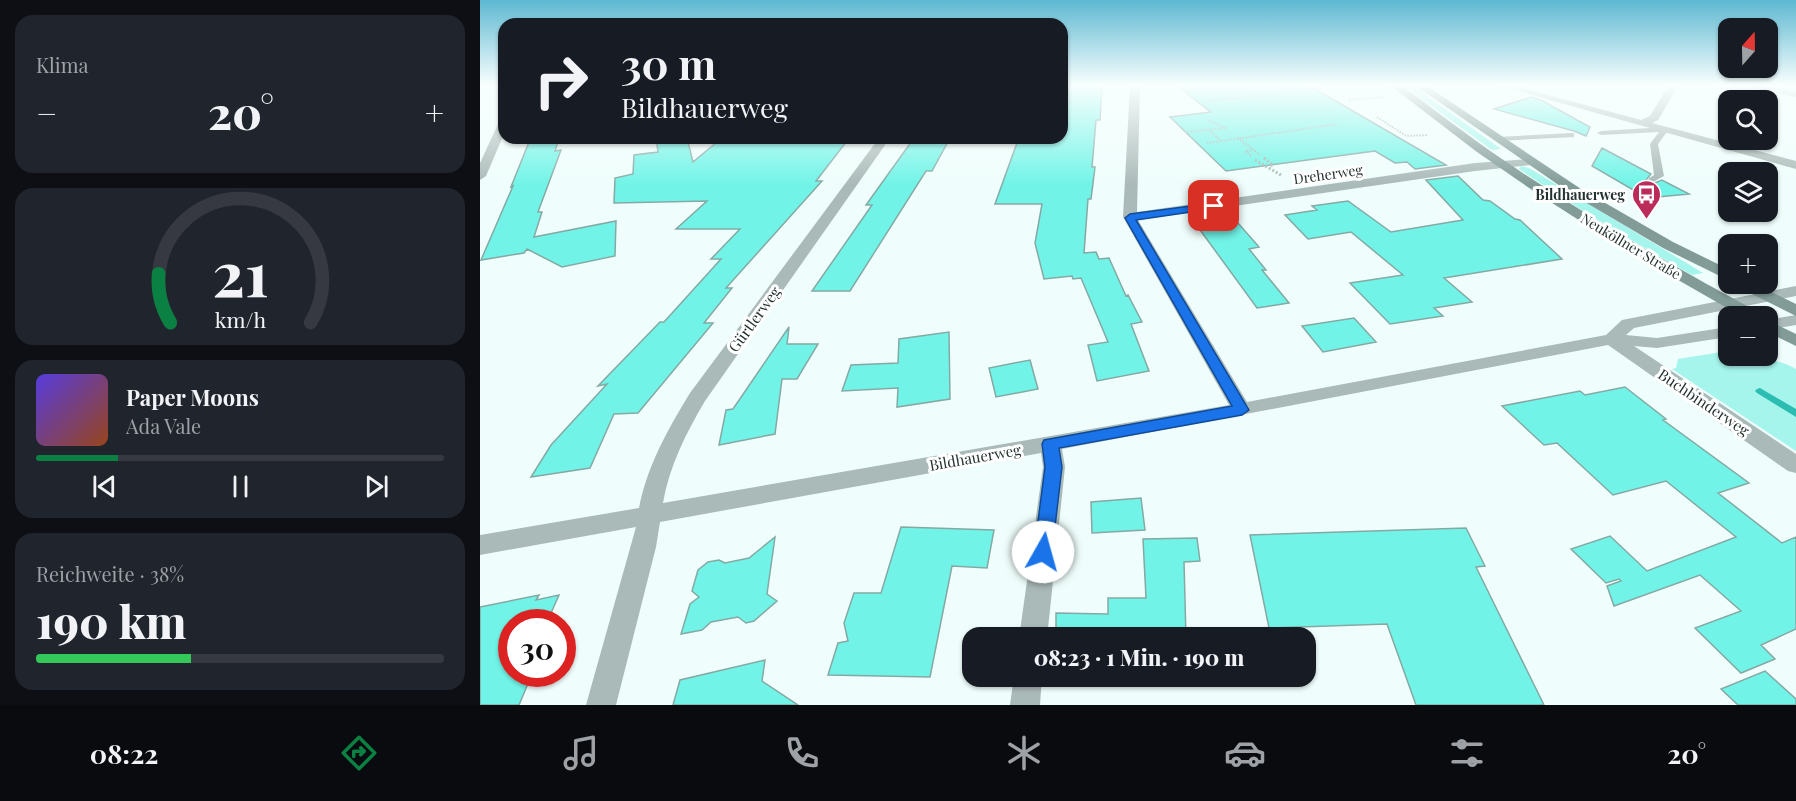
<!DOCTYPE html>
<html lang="de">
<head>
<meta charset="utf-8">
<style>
  :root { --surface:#171b24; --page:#20242c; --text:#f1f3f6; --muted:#9ea1a6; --line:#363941; --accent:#0b8043 }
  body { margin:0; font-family:"Playfair Display",serif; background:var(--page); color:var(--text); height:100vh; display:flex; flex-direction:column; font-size:22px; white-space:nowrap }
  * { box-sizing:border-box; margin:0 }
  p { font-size:20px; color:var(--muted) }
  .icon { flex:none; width:33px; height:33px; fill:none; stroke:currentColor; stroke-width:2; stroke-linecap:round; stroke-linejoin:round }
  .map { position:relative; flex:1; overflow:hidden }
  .side { display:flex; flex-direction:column; gap:15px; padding:15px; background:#0d0f14; width:480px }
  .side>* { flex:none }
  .hud { position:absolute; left:18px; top:18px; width:570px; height:126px; border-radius:18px; box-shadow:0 2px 4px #0004; background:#171b24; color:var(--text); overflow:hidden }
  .needle { width:39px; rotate:20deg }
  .tools { position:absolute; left:1238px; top:18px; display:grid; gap:12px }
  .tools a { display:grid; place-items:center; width:60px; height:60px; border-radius:12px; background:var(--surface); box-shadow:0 2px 4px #0004; font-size:30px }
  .speed { position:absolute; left:18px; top:609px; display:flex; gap:12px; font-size:30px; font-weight:700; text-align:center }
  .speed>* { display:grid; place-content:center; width:78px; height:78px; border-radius:50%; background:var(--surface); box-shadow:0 2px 4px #0004; line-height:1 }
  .speed .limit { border:9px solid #d22; background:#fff; color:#111 }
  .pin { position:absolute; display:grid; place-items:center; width:51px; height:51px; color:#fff; margin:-26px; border-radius:12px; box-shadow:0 3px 9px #0006 }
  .me { position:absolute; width:66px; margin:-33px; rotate:7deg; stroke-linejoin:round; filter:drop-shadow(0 0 4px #0008) }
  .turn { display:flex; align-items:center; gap:21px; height:126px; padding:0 24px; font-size:27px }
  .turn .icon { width:78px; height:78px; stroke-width:2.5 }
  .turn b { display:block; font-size:42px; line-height:51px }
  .big { font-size:45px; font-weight:800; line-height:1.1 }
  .side .tile { flex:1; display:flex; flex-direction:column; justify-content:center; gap:9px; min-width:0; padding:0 21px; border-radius:18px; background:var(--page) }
  .side .dial { align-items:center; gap:0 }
  .dial svg { height:156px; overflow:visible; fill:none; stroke:var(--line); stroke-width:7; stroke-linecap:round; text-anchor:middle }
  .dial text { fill:var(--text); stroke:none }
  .song { display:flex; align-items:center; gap:18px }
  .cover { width:72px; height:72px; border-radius:9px; background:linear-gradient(135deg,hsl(250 70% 55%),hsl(20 70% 35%)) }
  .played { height:6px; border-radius:3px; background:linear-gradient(90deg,var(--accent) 20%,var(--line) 20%) }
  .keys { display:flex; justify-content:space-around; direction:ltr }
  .heat { display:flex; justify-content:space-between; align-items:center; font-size:33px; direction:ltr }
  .charge { height:9px; border-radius:4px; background:linear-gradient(90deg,#34c759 38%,var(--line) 0) }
  .trip { position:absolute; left:482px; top:627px; width:354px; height:60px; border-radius:18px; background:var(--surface); box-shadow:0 2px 4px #0004; font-weight:800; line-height:60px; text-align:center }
  .tab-bar { display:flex; height:96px; justify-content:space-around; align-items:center; background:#090b0e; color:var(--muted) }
  .tab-bar .icon { width:42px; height:42px }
  .tab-bar .current { color:var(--accent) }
  .tab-bar b { font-size:27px; color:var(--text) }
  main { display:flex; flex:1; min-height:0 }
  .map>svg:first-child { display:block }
</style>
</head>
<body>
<main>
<section class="side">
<div class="tile"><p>Klima</p>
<div class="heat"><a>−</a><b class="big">20°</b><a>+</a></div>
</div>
<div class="tile dial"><svg viewBox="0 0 100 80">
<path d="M14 69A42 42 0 1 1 86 69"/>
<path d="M14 69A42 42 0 0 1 8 44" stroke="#0b8043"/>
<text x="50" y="56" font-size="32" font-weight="700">21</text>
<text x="50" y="72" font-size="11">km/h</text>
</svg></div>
<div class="tile">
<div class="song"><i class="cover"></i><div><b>Paper Moons</b><p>Ada Vale</p></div></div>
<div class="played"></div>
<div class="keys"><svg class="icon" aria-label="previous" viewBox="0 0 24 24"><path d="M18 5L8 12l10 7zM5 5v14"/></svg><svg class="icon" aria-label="pause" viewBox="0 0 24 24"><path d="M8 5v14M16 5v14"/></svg><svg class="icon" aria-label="next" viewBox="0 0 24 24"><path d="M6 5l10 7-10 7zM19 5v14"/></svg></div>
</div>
<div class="tile"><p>Reichweite · 38%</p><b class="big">190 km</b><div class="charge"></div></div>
</section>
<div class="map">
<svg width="1316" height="705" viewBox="0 0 1316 705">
  <rect width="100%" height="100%" fill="#effefc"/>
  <path fill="#a5f5ec" d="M924 86H933L1021 149 1012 150Z
    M1041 166 1049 168 1223 273 1212 275C1153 242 1095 207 1039 169Z
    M1248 351V356C1270 356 1297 358 1316 369V451L1192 369 1196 368 1198 359Z"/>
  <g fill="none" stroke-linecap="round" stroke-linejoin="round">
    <path fill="#2cbdb2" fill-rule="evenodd" d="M1280 388 1316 409V417L1277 393 1275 391 1277 389Z"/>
  </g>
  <path fill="#71f4e7" stroke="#84a9a4" stroke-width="1.5" d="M590 86H622L620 120H616L612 167H615L611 199H608L604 253 616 252 619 259 629 258 646 296 648 295 662 322 651 324 669 371 617 381 608 345 628 342 601 278 593 279 592 276 564 279 555 243 562 204H515L538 140H582V110Z
    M697 86H830L966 165 935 169 927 162 915 163 895 151 746 171 690 117 731 112Z
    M1051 97 1061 100 1110 127 1106 136 1094 131 1014 109Z
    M79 138 75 151 81 150 58 212H62L54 237 136 221 135 256 82 267 47 249 44 253 1 260 33 186 31 187 49 142Z
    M176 138H207L213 162 237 142 367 141 336 181H342L246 288H252L224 323H233L158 413 134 414 110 468 51 477 71 445 127 384 118 386 180 322H184L241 259H231L260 229H196L227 201 134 203 135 178 153 174 154 155 178 152Z
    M434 138H470L452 171H446L370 291H332L392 205H386Z
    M1122 148 1171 174 1166 180 1172 184 1182 180 1209 194 1167 198 1112 166Z
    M978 176 1003 200 1010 201 1035 219 1040 220 1082 259 964 278 992 302 954 308 963 316 910 324 870 283 923 275 871 232 828 239 805 215 837 210 832 206 868 201 911 232 983 220 946 180Z
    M746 220 749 224 758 223 779 247 769 249 786 270H782L809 303 777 308 715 223Z
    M874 318 896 342 843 352 822 326Z
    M309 327 307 344H338L317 379H302L295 434 239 445 246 410 253 409Z
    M469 332 470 399 417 407 418 388 362 391 371 365 418 363 419 339Z
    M550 360 558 389 516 397 509 368Z
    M1145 387 1186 419 1183 420 1269 483 1238 493 1302 543 1316 537V629L1281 645 1295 659 1261 673 1215 628 1261 611 1220 575 1134 606 1127 586 1141 581 1139 579 1126 583 1091 549 1130 536 1167 571 1256 537 1186 481 1133 495 1077 443 1064 445 1022 406 1100 391 1105 395Z
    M661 498 665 530 612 533 611 502Z
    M421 527 514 530 507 568 472 566 450 677 348 675 358 643 368 641 364 623 374 593H401Z
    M986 528 1005 566 996 567 1064 705H936L907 624 789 628 770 535Z
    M295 537 287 594 297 601 274 621 266 623 258 617 231 622 222 630 201 634 210 604 219 597 212 591 218 570 228 562 239 560 245 563 269 558Z
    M717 538 720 561 704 562 706 638 576 635V613L628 614V598H666L663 539Z
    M59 595 56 600 79 595 67 622H32V674H52L39 705H0V607Z
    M285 660 282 681 318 705H193L200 680Z
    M1285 671 1316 699V705H1258L1241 689Z"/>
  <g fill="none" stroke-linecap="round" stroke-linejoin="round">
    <path stroke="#aab9b7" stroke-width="2" stroke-dasharray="1.5 1.5" stroke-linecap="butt" d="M869 100 904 97
      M729 101 798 94
      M897 117 926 136 948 135
      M1241 126 1248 107
      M729 130 740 140
      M705 132 745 128 728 120
      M758 138 780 155
      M727 143 858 124
      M771 156 765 151 773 150
      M784 158 786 160"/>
    <path stroke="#aab9b7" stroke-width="3" stroke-dasharray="2 2" stroke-linecap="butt" d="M784 158 793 165 789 166
      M775 160 801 175"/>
    <path fill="#aabab8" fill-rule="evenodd" d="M1185 127 1189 129 1178 144 1184 176 1173 182 1168 179 1174 175 1170 144 1179 132 1121 135 1117 133 1121 131Z
      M1091 133H1094V137L1017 141 1013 139 1017 137Z"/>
    <path fill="#aabab8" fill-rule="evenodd" d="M650 86H660L657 212 995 163 1051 159 1057 162 1051 165 995 171 658 220 767 402 1126 335 1142 320 1316 286V296L1154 328 1146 335 1177 338 1248 327V337L1177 348 1154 346 1316 454V473L1308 471 1128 345 582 449 585 467 567 638H539L563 467 561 453 180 522 176 547 136 705H106L156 527 0 555V535L159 508C167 466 188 429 210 393L399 138H410L225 401C206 433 189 467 183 503L749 405 643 217Z
      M1020 86H1035L1161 120 1170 116 1188 86H1198L1178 120 1172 123 1316 161V169Z
      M1261 86H1283L1316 91V97Z
      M24 119V134L6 176 0 180V163L19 122Z
      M1316 315V325L1287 330V320Z
      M534 676H562L560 705H530Z"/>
    <path fill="#829b97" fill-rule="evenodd" d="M911 86H922C955 110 988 136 1022 159 1104 215 1191 265 1278 312L1280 316H1261L1144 249 1055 192 997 152Z
      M936 86H947L1101 189 1193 242 1248 269V280L1183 248 1093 195Z
      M1256 284H1275L1316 304V316L1258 287Z
      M1287 320 1316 334V346L1287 332Z"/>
  </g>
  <linearGradient id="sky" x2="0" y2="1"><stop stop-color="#5db8d2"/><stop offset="0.46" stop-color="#f8fffe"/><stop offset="1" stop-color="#f8fffe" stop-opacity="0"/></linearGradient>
  <rect width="1316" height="185" fill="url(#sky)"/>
  <path fill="#1a73e8" stroke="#114b97" stroke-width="1.5" d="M734 203 739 206 738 208 656 220 769 410 762 415 579 448 582 467 572 552 570 557 563 560 556 557 554 552 565 467 562 444 564 440 752 406 645 218 650 214Z"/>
  <defs>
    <symbol id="bus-pin" viewBox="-11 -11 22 30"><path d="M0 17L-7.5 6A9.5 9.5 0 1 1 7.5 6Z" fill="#bb2c5a" stroke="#fff"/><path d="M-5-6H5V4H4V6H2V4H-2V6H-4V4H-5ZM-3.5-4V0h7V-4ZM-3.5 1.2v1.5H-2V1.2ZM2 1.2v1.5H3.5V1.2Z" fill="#fff"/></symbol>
  </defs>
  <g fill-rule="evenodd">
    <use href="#bus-pin" x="1150" y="178" width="33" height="45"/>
  </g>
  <g text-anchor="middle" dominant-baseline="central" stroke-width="6" stroke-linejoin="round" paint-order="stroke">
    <g font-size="14" fill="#233230" stroke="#fff">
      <text transform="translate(848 174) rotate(-8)">Dreherweg</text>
      <text transform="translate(1151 246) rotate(31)">Neuköllner Straße</text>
    </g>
    <g font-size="14" font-weight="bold" fill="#233230" stroke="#fff" text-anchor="end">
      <text x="1145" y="194">Bildhauerweg</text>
    </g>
    <g font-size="15" fill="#233230" stroke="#fff">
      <text transform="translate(274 319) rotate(-54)">Gürtlerweg</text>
      <text transform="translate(1224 402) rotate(34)">Buchbinderweg</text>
      <text transform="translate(495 457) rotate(-10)">Bildhauerweg</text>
    </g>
  </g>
</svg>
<div class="tools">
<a><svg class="needle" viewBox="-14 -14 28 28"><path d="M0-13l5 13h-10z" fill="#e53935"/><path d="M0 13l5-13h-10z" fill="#9ea1a6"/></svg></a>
<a><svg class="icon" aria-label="search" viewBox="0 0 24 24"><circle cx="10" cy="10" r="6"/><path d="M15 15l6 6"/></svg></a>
<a><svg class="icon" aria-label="layers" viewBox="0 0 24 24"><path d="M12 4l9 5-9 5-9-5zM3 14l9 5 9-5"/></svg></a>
<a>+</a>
<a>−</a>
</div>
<div class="speed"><div class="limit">30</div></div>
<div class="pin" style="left:734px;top:206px;background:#d93025"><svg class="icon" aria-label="arrive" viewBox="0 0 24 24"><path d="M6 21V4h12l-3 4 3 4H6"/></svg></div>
<svg class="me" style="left:563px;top:552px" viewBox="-20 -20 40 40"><circle r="19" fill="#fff"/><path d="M0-13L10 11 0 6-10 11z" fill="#1a73e8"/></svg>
<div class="trip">08:23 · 1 Min. · 190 m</div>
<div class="hud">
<div class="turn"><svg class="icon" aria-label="right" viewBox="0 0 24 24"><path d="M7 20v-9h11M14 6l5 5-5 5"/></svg><div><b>30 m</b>Bildhauerweg</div></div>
</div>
</div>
</main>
<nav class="tab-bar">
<b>08:22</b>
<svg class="icon current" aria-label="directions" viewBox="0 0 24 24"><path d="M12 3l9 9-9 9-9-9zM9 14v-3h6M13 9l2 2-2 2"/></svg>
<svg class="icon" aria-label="music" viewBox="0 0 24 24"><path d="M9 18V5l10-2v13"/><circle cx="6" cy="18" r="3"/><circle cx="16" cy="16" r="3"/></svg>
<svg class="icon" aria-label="phone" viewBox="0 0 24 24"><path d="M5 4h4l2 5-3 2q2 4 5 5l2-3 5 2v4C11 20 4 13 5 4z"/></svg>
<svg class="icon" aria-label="climate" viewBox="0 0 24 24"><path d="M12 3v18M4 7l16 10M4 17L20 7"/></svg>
<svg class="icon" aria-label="car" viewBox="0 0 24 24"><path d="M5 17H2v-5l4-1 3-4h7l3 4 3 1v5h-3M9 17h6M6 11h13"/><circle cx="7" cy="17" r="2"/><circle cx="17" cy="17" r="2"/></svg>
<svg class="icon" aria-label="filters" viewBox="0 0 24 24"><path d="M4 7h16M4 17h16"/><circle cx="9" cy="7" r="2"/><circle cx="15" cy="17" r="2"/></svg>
<b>20°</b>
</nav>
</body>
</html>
